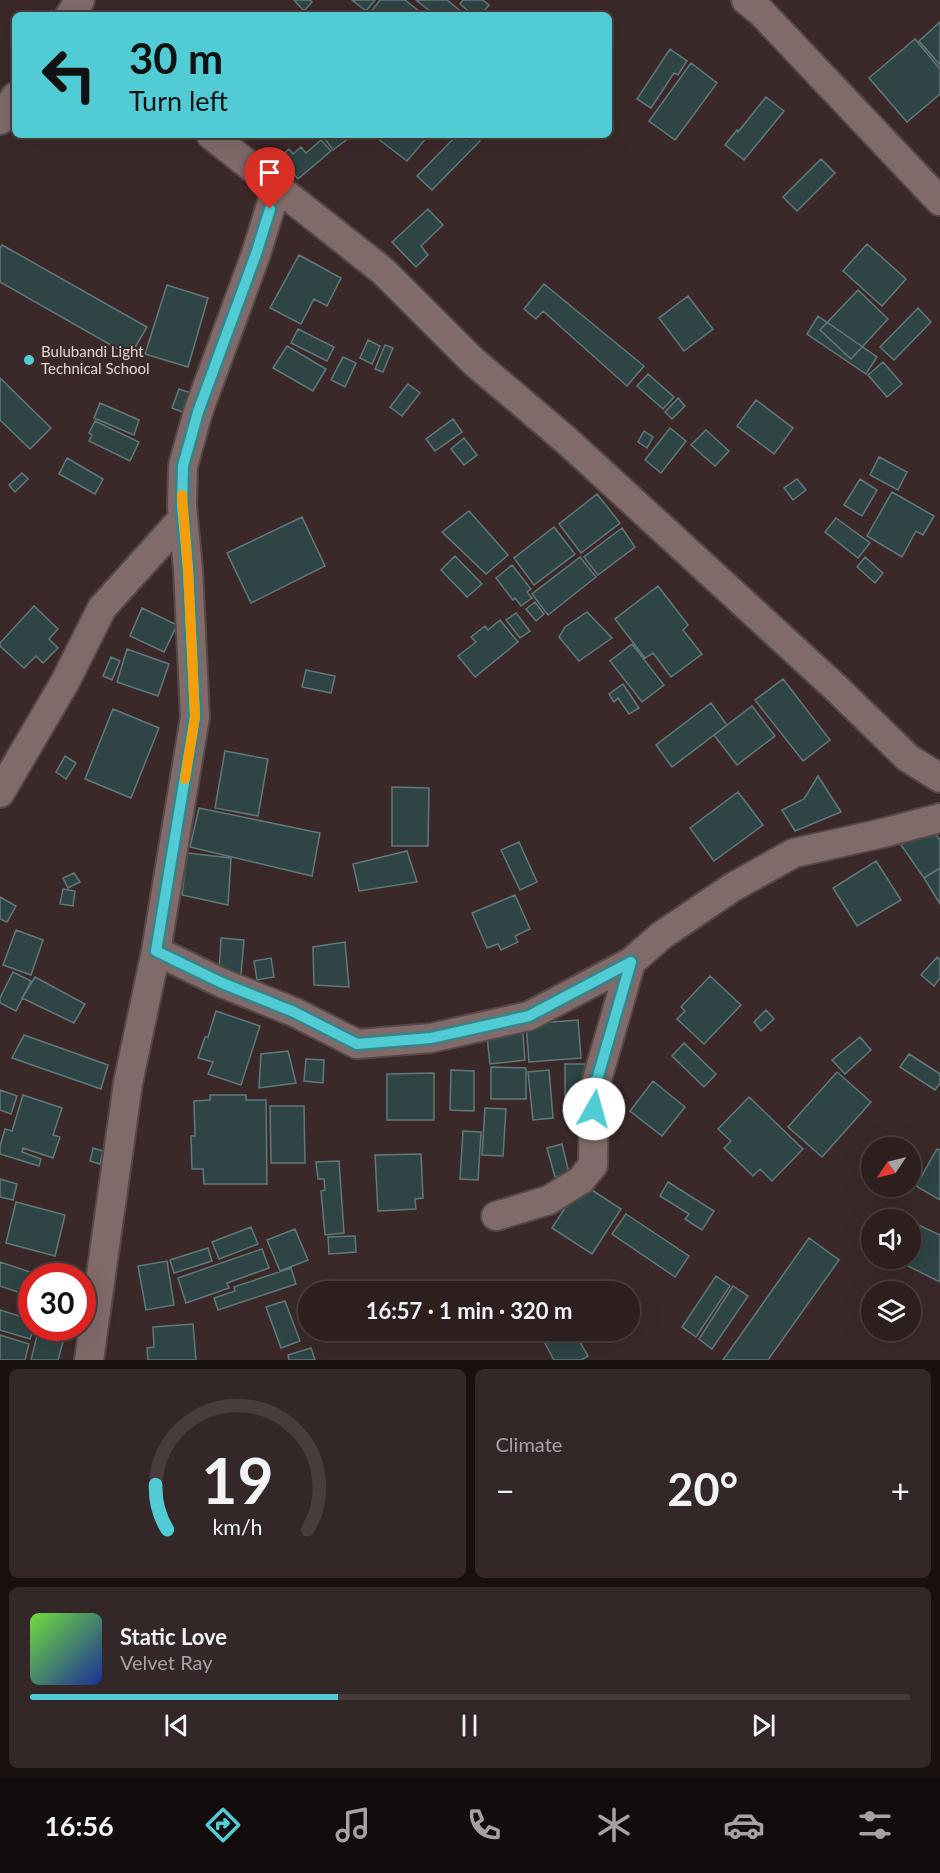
<!DOCTYPE html>
<html lang="en">
<head>
<meta charset="utf-8">
<style>
  :root { --surface:#2c1f1e; --page:#342727; --text:#f1f3f6; --muted:#a6a2a4; --line:#483d3c; --accent:#51ccd4 }
  body { margin:0; font-family:Lato,sans-serif; background:var(--page); color:var(--text); height:100vh; display:flex; flex-direction:column; font-size:22px; white-space:nowrap }
  * { box-sizing:border-box; margin:0 }
  p { font-size:20px; color:var(--muted) }
  .icon { flex:none; width:33px; height:33px; fill:none; stroke:currentColor; stroke-width:2; stroke-linecap:round; stroke-linejoin:round }
  .map { position:relative; height:1360px; overflow:hidden }
  .drawer { display:flex; flex-direction:column; gap:9px; padding:9px; background:#181110; flex:1 }
  .drawer>* { flex:none }
  .hud { position:absolute; left:12px; top:12px; width:600px; height:126px; border-radius:9px; box-shadow:0 6px 24px #0002,0 0 0 2px var(--line); background:#51ccd4; color:#111; overflow:hidden }
  .needle { width:39px; rotate:235deg }
  .buttons { position:absolute; left:861px; top:1137px; display:grid; gap:12px }
  .buttons a { display:grid; place-items:center; width:60px; height:60px; border-radius:50%; background:var(--surface); box-shadow:0 6px 24px #0002,0 0 0 2px var(--line); font-size:30px }
  .speed { position:absolute; left:18px; top:1263px; display:flex; gap:12px; font-size:30px; font-weight:700; text-align:center }
  .speed>* { display:grid; place-content:center; width:78px; height:78px; border-radius:50%; background:var(--surface); box-shadow:0 6px 24px #0002,0 0 0 2px var(--line); line-height:1 }
  .speed .limit { border:9px solid #d22; background:#fff; color:#111 }
  .pin { position:absolute; display:grid; place-items:center; width:51px; height:51px; color:#fff; margin:-62px -26px; border-radius:50% 50% 50% 0; rotate:-45deg; box-shadow:0 0 6px #0007 }
  .pin .icon { rotate:45deg }
  .me { position:absolute; width:66px; margin:-33px; rotate:7deg; stroke-linejoin:round; filter:drop-shadow(0 0 4px #0008) }
  .turn { display:flex; align-items:center; gap:21px; height:126px; padding:0 18px; font-size:27px }
  .turn .icon { width:78px; height:78px; stroke-width:2.5 }
  .turn b { display:block; font-size:42px; line-height:51px }
  .big { font-size:45px; font-weight:700; line-height:1.1 }
  .drawer .widget { flex:1; display:flex; flex-direction:column; justify-content:center; gap:9px; min-width:0; padding:0 21px; border-radius:9px; background:var(--page) }
  .drawer .dial { align-items:center; gap:0 }
  .dial svg { height:156px; overflow:visible; fill:none; stroke:var(--line); stroke-width:7; stroke-linecap:round; text-anchor:middle }
  .dial text { fill:var(--text); stroke:none }
  .song { display:flex; align-items:center; gap:18px }
  .cover { width:72px; height:72px; border-radius:9px; background:linear-gradient(135deg,hsl(100 70% 55%),hsl(230 70% 35%)) }
  .played { height:6px; border-radius:3px; background:linear-gradient(90deg,var(--accent) 35%,var(--line) 35%) }
  .keys { display:flex; justify-content:space-around; direction:ltr }
  .heat { display:flex; justify-content:space-between; align-items:center; font-size:33px; direction:ltr }
  .drawer .tiles { flex:1; display:grid; gap:9px; grid-template-columns:1fr 1fr }
  .widget:last-child { grid-column:span 2 }
  .trip { position:absolute; left:298px; top:1281px; width:342px; height:60px; border-radius:30px; background:var(--surface); box-shadow:0 6px 24px #0002,0 0 0 2px var(--line); font-weight:700; line-height:60px; text-align:center }
  .dock { display:flex; height:96px; justify-content:space-around; align-items:center; background:#120c0c; color:var(--muted) }
  .dock .icon { width:42px; height:42px }
  .dock .on { color:var(--accent) }
  .dock b { font-size:27px; color:var(--text) }
  .map>svg:first-child { display:block }
</style>
</head>
<body>
<div class="map">
<svg width="940" height="1360" viewBox="0 0 940 1360">
  <rect width="100%" height="100%" fill="#3a2928"/>
  <path fill="#2e4445" stroke="#62797b" stroke-width="1.5" d="M294 0H310L312 2 304 11Z
    M352 0H375L366 11Z
    M380 0H405L424 15H372L370 13Z
    M416 0H447L463 13 461 15H435Z
    M463 0H483L489 5 481 15H473L460 4Z
    M940 22V65L919 41Z
    M915 39 940 69V94L907 122 869 78Z
    M670 49 687 61 678 75 674 73 651 108 637 99Z
    M691 63 717 83 675 140 649 121Z
    M766 97 784 111 744 160 725 145 737 130 738 132Z
    M322 135H353L333 150Z
    M373 135H429L407 161Z
    M457 135H461L466 140 471 135H475L480 141 432 190 417 176Z
    M321 140 331 151 298 179 280 157 289 149 293 154 301 147 306 153Z
    M821 159 835 173 797 211 783 197Z
    M428 209 443 225 421 246 428 255 416 267 392 242Z
    M867 244 906 279 882 306 843 271Z
    M2 245 147 327 130 356 0 282V248Z
    M299 255 341 278 327 306 314 299 301 324 270 308Z
    M544 284 644 366 627 386 543 311 536 319 524 309Z
    M167 285 208 298 188 367 145 354Z
    M858 290 888 319 851 359 820 330Z
    M688 296 713 329 684 351 659 318Z
    M918 308 931 322 894 360 880 347Z
    M818 316 877 357 866 374 807 334Z
    M298 329 334 347 327 361 291 343Z
    M368 340 380 346 372 364 360 358Z
    M385 345 393 348 383 372 375 369Z
    M287 346 326 369 313 391 273 368Z
    M343 357 356 363 345 387 331 380Z
    M883 362 902 384 887 397 868 375Z
    M648 374 674 397 663 409 637 386Z
    M0 378 51 428 30 449 0 420Z
    M408 384 420 393 402 416 390 407Z
    M179 389 191 393 183 412 172 408Z
    M678 398 685 406 672 419 665 412Z
    M756 400 793 428 774 454 737 426Z
    M100 403 139 420 134 435 94 418Z
    M453 419 462 432 435 451 426 439Z
    M95 421 139 442 130 461 89 441 92 435 89 433Z
    M670 428 686 441 661 473 645 460Z
    M706 430 729 451 715 466 691 445Z
    M644 431 653 437 647 448 638 442Z
    M464 438 477 455 464 465 451 449Z
    M879 457 907 472 898 490 870 475Z
    M67 458 103 479 95 494 59 474Z
    M22 473 28 479 15 492 9 485Z
    M797 479 806 490 793 500 784 488Z
    M860 479 877 490 862 516 844 505Z
    M892 492 934 516 923 535 916 531 902 557 867 536Z
    M597 494 620 523 581 553 559 524Z
    M469 511 508 555 486 574 442 532Z
    M302 517 325 566 251 603 227 553Z
    M836 518 870 543 858 558 825 532Z
    M554 527 575 554 534 585 514 558Z
    M622 528 635 547 598 575 584 557Z
    M455 556 482 584 467 597 441 570Z
    M580 557 596 577 548 615 532 594Z
    M865 557 883 573 875 583 857 567Z
    M512 565 531 589 527 592 532 598 521 606 515 598 513 600 496 578Z
    M658 586 688 625 683 630 702 654 671 677 653 653 645 658 615 619Z
    M535 602 544 614 536 621 526 609Z
    M34 606 58 629 49 639 58 648 43 663 36 656 24 668 0 646V643Z
    M142 608 177 625 164 652 130 636Z
    M587 612 612 638 579 661 559 637 565 627Z
    M516 613 530 631 520 638 506 620Z
    M500 620 518 642 475 677 458 656 476 642 471 637 485 626 488 630Z
    M632 644 664 685 642 702 610 661Z
    M127 649 169 664 158 696 117 682Z
    M111 657 120 661 112 680 103 676Z
    M306 670 335 676 331 693 302 687Z
    M783 679 830 740 803 761 755 700Z
    M623 684 639 708 629 714 618 698 614 702 609 694Z
    M711 703 727 725 672 767 656 745Z
    M752 706 775 736 737 765 714 735Z
    M113 709 159 728 131 798 85 779Z
    M225 751 268 759 258 816 215 808Z
    M65 756 76 763 66 779 56 772Z
    M818 776 841 812 795 831 782 810 804 799Z
    M392 787 429 788 428 846H392Z
    M738 792 763 825 714 861 690 828Z
    M199 808 320 833 312 876 190 847Z
    M929 825 940 840V868L924 878 901 845Z
    M519 842 537 882 520 890 501 850Z
    M407 851 417 882 359 891 353 864Z
    M187 853 231 858 228 905 182 895Z
    M876 861 901 900 857 926 833 888Z
    M940 868V904L924 878Z
    M74 873 80 882 68 888 63 878Z
    M63 889 75 891 73 906 60 904Z
    M515 895 530 929 515 936 518 942 501 950 498 944 487 948 472 913Z
    M0 897 16 906 7 922 0 919Z
    M16 930 43 940 31 975 3 965Z
    M221 938 244 940 241 974 219 972Z
    M345 942 349 987 314 985 313 947Z
    M937 957 940 960V978L934 986 921 975Z
    M271 958 274 977 257 980 254 961Z
    M13 972 31 981 16 1011 0 1003V998Z
    M710 976 741 1005 704 1044 677 1019 685 1011 681 1007Z
    M35 977 85 1004 74 1023 22 998Z
    M766 1010 774 1019 761 1031 754 1022Z
    M216 1011 260 1026 241 1085 208 1074 213 1062 198 1058 205 1037H208Z
    M578 1020 581 1058 529 1062 526 1024Z
    M522 1024 525 1060 490 1064 486 1028Z
    M24 1035 108 1065 101 1089 12 1058Z
    M860 1037 871 1050 845 1074 832 1060Z
    M684 1043 716 1074 704 1087 672 1056Z
    M288 1051 296 1083 259 1088 261 1054Z
    M909 1054 940 1074V1083L935 1090 900 1067Z
    M306 1059 324 1060 323 1083 304 1081Z
    M565 1064H585V1110L565 1109Z
    M491 1067 526 1068V1099H491Z
    M451 1070 474 1071V1111L450 1110Z
    M549 1070 553 1118 533 1120 528 1072Z
    M837 1072 871 1102 822 1157 788 1127Z
    M434 1073V1120H387V1074Z
    M653 1081 685 1107 662 1136 630 1111Z
    M0 1090 17 1096 11 1114 0 1110Z
    M23 1095 62 1108 53 1135 60 1137 53 1158 23 1148 22 1152 41 1159 39 1166 0 1154V1146L5 1129 12 1131Z
    M210 1095H246V1100H266L267 1184H204L203 1169H192L191 1136H195L194 1101 210 1100Z
    M749 1097 803 1149 772 1181 760 1169 753 1176 724 1148 731 1141 718 1129Z
    M270 1106H304L305 1163H271Z
    M485 1108 506 1109 503 1156 482 1155Z
    M463 1131 481 1132 478 1180 460 1179Z
    M562 1144 569 1173 555 1177 547 1148Z
    M93 1148 103 1151 100 1164 90 1161Z
    M937 1149 940 1150V1200L916 1186Z
    M421 1154 423 1198 415 1199 416 1209 378 1211 375 1155Z
    M339 1161 344 1233 325 1235 321 1191 325 1190 324 1179H318L316 1162Z
    M0 1179 17 1184 13 1200 0 1197Z
    M668 1182 714 1211 702 1230 685 1219 689 1214 660 1196Z
    M581 1183 621 1209 592 1254 552 1228Z
    M16 1202 65 1215 55 1256 6 1243Z
    M626 1214 689 1256 675 1277 612 1234Z
    M910 1221 940 1235V1282L892 1258H910Z
    M251 1227 258 1244 219 1259 212 1242Z
    M295 1229 308 1260 280 1271 267 1240Z
    M355 1236 356 1252 329 1254 328 1237Z
    M809 1238 839 1260 768 1360H723Z
    M208 1248 212 1261 174 1273 170 1260Z
    M262 1249 269 1268 227 1283 229 1288 186 1303 178 1278Z
    M167 1261 174 1305 146 1310 138 1266Z
    M0 1262 42 1276H32V1297L0 1286Z
    M291 1268 296 1284 218 1310 214 1298 235 1291 234 1287Z
    M716 1276 730 1286 696 1337 682 1327Z
    M359 1281 363 1292H343L342 1286Z
    M733 1286 748 1296 712 1349 699 1339Z
    M285 1301 300 1341 281 1348 266 1307Z
    M0 1310 32 1320V1328H34L30 1339 0 1330Z
    M193 1324 196 1360H148L147 1348 154 1347 153 1327Z
    M39 1328 65 1335 58 1360H31Z
    M346 1330H358L359 1337 349 1340Z
    M566 1330H573L588 1356 581 1360H554L545 1343Z
    M0 1335 29 1344 25 1360H0Z
    M311 1348 315 1360H289L288 1355Z"/>
  <g fill="none" stroke-linecap="round" stroke-linejoin="round">
    <defs>
      <path id="minor" d="M746 0 761 12 940 201
        M70 15 80 0
        M0 120 15 97
        M211 135 383 271 473 361 566 440 835 687 908 758 940 778
        M0 793 65 682 102 608 183 518
        M156 951 222 983 294 1012 357 1044 431 1038 529 1016 631 962
        M496 1216 549 1200 581 1180 593 1165 594 1090 631 962 662 935 733 887 794 853 883 833 940 818
        M89 1360 128 1083 156 951 195 717 188 569 182 506 183 466 198 412 256 254 277 186"/>
    </defs>
    <use href="#minor" stroke="#574848" stroke-width="32"/>
    <use href="#minor" stroke="#806b6a" stroke-width="28"/>
  </g>
  <g fill="none" stroke-linecap="round" stroke-linejoin="round">
    <defs>
      <path id="route" d="M270 209 256 254 198 412 183 466 182 506 188 569 195 717 156 951 222 983 294 1012 357 1044 431 1038 529 1016 631 962 594 1090V1109"/>
    </defs>
    <use href="#route" stroke="#35858a" stroke-width="15"/>
    <use href="#route" stroke="#51ccd4" stroke-width="10"/>
    <path stroke="#f59e0b" stroke-width="10" d="M182 495 188 569 195 717 185 779"/>
  </g>
  <circle fill="#51ccd4" stroke="#3a2928" stroke-width="2" cx="29" cy="360" r="6"/>
  <g text-anchor="middle" dominant-baseline="central" stroke-width="4.5" stroke-linejoin="round" paint-order="stroke">
    <g font-size="15" fill="#e1d5d5" stroke="#3a2928" text-anchor="start">
      <text x="41" y="351">Bulubandi Light<tspan x="41" dy="17">Technical School</tspan></text>
    </g>
  </g>
</svg>
<div class="buttons">
<a><svg class="needle" viewBox="-14 -14 28 28"><path d="M0-13l5 13h-10z" fill="#e53935"/><path d="M0 13l5-13h-10z" fill="#a6a2a4"/></svg></a>
<a><svg class="icon" aria-label="sound" viewBox="0 0 24 24"><path d="M4 9h4l5-4v14l-5-4H4zM17 9q2 3 0 6"/></svg></a>
<a><svg class="icon" aria-label="layers" viewBox="0 0 24 24"><path d="M12 4l9 5-9 5-9-5zM3 14l9 5 9-5"/></svg></a>
</div>
<div class="speed"><div class="limit">30</div></div>
<div class="pin" style="left:270px;top:209px;background:#d93025"><svg class="icon" aria-label="arrive" viewBox="0 0 24 24"><path d="M6 21V4h12l-3 4 3 4H6"/></svg></div>
<svg class="me" style="left:594px;top:1109px" viewBox="-20 -20 40 40"><circle r="19" fill="#fff"/><path d="M0-13L10 11 0 6-10 11z" fill="#51ccd4"/></svg>
<div class="trip">16:57 · 1 min · 320 m</div>
<div class="hud">
<div class="turn"><svg class="icon" aria-label="left" viewBox="0 0 24 24"><path d="M17 20v-9H6M10 6l-5 5 5 5"/></svg><div><b>30 m</b>Turn left</div></div>
</div>
</div>
<section class="drawer">
<div class="tiles">
<div class="widget dial"><svg viewBox="0 0 100 80">
<path d="M14 69A42 42 0 1 1 86 69"/>
<path d="M14 69A42 42 0 0 1 8 46" stroke="#51ccd4"/>
<text x="50" y="56" font-size="32" font-weight="700">19</text>
<text x="50" y="72" font-size="11">km/h</text>
</svg></div>
<div class="widget"><p>Climate</p>
<div class="heat"><a>−</a><b class="big">20°</b><a>+</a></div>
</div>
<div class="widget">
<div class="song"><i class="cover"></i><div><b>Static Love</b><p>Velvet Ray</p></div></div>
<div class="played"></div>
<div class="keys"><svg class="icon" aria-label="previous" viewBox="0 0 24 24"><path d="M18 5L8 12l10 7zM5 5v14"/></svg><svg class="icon" aria-label="pause" viewBox="0 0 24 24"><path d="M8 5v14M16 5v14"/></svg><svg class="icon" aria-label="next" viewBox="0 0 24 24"><path d="M6 5l10 7-10 7zM19 5v14"/></svg></div>
</div>
</div>
</section>
<nav class="dock">
<b>16:56</b>
<svg class="icon on" aria-label="directions" viewBox="0 0 24 24"><path d="M12 3l9 9-9 9-9-9zM9 14v-3h6M13 9l2 2-2 2"/></svg>
<svg class="icon" aria-label="music" viewBox="0 0 24 24"><path d="M9 18V5l10-2v13"/><circle cx="6" cy="18" r="3"/><circle cx="16" cy="16" r="3"/></svg>
<svg class="icon" aria-label="phone" viewBox="0 0 24 24"><path d="M5 4h4l2 5-3 2q2 4 5 5l2-3 5 2v4C11 20 4 13 5 4z"/></svg>
<svg class="icon" aria-label="climate" viewBox="0 0 24 24"><path d="M12 3v18M4 7l16 10M4 17L20 7"/></svg>
<svg class="icon" aria-label="car" viewBox="0 0 24 24"><path d="M5 17H2v-5l4-1 3-4h7l3 4 3 1v5h-3M9 17h6M6 11h13"/><circle cx="7" cy="17" r="2"/><circle cx="17" cy="17" r="2"/></svg>
<svg class="icon" aria-label="filters" viewBox="0 0 24 24"><path d="M4 7h16M4 17h16"/><circle cx="9" cy="7" r="2"/><circle cx="15" cy="17" r="2"/></svg>
</nav>
</body>
</html>
